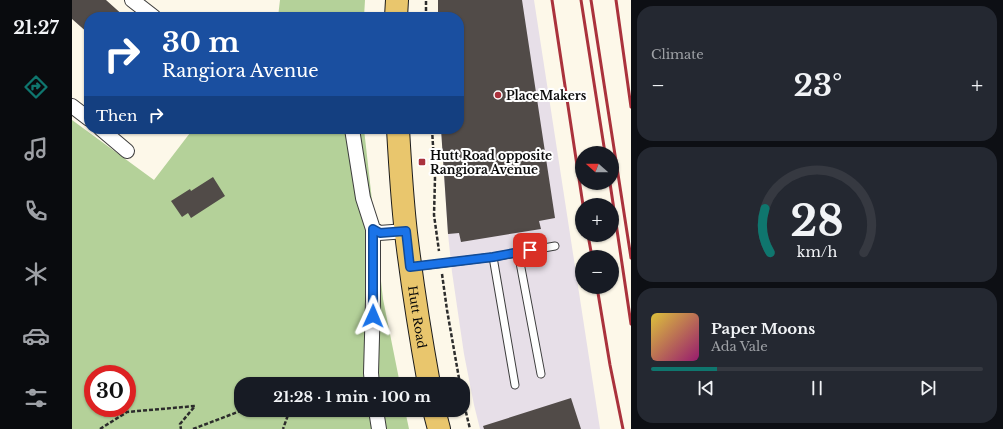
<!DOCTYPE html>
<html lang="en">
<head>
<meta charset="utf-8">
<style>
  :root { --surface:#171b24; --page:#242831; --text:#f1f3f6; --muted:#9ea1a6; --line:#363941; --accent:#0f766e }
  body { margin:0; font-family:"Libre Baskerville",serif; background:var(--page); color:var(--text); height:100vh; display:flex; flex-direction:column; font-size:15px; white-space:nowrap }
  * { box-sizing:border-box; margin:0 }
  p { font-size:13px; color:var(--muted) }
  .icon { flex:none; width:22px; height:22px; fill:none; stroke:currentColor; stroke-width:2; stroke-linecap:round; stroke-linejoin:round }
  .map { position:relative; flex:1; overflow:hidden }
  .drawer { display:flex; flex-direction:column; gap:6px; padding:6px; background:#0d0f14; width:372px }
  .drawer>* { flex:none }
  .hud { position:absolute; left:12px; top:12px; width:380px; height:122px; border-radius:16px; box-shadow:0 1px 3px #0004; background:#1a4fa0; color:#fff; overflow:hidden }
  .needle { width:26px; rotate:291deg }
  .tools { position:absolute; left:503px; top:146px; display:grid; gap:8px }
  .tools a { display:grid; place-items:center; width:44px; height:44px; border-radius:50%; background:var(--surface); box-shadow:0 1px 3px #0004; font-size:20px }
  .speed { position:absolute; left:12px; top:365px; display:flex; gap:8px; font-size:20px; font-weight:700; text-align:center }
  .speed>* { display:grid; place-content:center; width:52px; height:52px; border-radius:50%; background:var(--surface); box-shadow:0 1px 3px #0004; line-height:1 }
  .speed .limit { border:6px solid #d22; background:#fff; color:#111 }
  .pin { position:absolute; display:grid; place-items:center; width:34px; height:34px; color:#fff; margin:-17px; border-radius:8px; box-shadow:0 2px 6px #0006 }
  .me { position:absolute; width:44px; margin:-22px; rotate:1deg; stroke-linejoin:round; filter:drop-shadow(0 0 3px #0008) }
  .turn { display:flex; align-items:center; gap:14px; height:84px; padding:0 12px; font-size:18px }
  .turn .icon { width:52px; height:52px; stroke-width:2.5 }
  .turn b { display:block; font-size:28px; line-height:34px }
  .then { display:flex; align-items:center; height:38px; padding:0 12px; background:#0003; gap:8px; font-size:15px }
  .big { font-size:30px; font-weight:800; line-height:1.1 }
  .drawer .widget { flex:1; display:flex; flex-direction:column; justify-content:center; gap:6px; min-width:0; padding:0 14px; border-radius:16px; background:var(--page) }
  .drawer .dial { align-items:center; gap:0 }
  .dial svg { height:104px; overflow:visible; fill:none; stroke:var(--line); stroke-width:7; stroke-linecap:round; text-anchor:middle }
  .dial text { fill:var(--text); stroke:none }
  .song { display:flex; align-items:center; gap:12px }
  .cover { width:48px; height:48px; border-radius:6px; background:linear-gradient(135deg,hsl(50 70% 55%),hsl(320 70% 35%)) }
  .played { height:4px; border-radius:2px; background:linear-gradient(90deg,var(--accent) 20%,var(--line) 20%) }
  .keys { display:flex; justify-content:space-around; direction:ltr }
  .heat { display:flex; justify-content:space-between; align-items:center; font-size:22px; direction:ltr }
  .trip { position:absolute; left:162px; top:377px; width:236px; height:40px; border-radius:16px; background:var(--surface); box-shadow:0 1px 3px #0004; font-weight:800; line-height:40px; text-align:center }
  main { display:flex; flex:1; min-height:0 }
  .tab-bar { display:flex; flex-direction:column; width:72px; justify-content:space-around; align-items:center; background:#090b0e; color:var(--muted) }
  .tab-bar .icon { width:28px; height:28px }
  .tab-bar .on { color:var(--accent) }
  .tab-bar b { font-size:18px; color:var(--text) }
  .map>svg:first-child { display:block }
</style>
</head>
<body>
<main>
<nav class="tab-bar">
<b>21:27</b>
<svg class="icon on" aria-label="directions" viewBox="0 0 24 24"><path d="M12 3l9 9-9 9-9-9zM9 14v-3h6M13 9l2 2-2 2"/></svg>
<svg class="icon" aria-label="music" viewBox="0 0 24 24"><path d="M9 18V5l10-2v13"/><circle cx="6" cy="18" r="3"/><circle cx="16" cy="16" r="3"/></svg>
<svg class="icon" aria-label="phone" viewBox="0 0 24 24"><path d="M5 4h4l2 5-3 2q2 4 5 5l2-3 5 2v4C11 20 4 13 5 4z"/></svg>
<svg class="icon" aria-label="climate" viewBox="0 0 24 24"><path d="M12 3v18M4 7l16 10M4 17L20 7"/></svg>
<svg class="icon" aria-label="car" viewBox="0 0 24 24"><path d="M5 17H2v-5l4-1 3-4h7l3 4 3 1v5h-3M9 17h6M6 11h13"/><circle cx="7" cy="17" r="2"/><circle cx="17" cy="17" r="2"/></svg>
<svg class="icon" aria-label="filters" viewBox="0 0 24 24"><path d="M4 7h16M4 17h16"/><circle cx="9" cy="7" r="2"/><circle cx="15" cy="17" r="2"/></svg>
</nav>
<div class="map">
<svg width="559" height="429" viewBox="0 0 559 429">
  <rect width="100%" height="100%" fill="#fdf8e9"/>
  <path fill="#e7dfe8" d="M366 0H462L528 429H408L402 405 392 354 380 272 376 234 369 129H387V17H366Z"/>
  <path fill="#b4d199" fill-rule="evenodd" d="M208 0H293L292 17H206Z
    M0 120 82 180 121 129H292L311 299 328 384H169V410H333L337 429H0ZM21 374H55V408H21Z"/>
  <path fill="#514b48" d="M0 0H34L53 17H17V34L0 19Z
    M366 0H450L483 218 467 221 469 229 389 242 387 233 376 234 369 129H387V17H366Z
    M141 177 153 196 119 218 116 213 110 217 99 201 118 189 119 191Z
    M499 398 509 429H412L411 426Z"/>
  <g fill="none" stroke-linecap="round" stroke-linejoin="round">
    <defs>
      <path id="lane" d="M446 252 469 374
        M421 257 443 385
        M340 267 421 257 483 246"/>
      <path id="street" d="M60 0 82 17
        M0 106 17 119
        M29 129 55 151
        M280 129 291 198 301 229 307 233 334 231
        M300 384 299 373 301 301V229
        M304 410 307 429"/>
      <g id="primary">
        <path d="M324 17 325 0"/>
        <path id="s1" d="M326 129C328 164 330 198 334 233 340 283 348 334 357 384"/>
        <path d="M362 410 367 429"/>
      </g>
    </defs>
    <use href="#lane" stroke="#3d3d3d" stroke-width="9"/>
    <use href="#street" stroke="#3d3d3d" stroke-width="16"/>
    <use href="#primary" stroke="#1b1b1b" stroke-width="24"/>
    <path stroke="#2c2c2c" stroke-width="2.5" stroke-dasharray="4 2" stroke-linecap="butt" d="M354 17V0
      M360 129 363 178 362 215 367 251
      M370 274 375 310 388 384
      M391 400 398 429
      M206 410 216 415 211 429
      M28 429 55 412 123 406 108 424 109 429
      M121 429 171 410"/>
    <use href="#lane" stroke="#fff" stroke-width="7"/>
    <use href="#street" stroke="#fff" stroke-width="14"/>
    <use href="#primary" stroke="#e9c66d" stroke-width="22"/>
    <path stroke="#aa323c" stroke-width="3" d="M480 0 511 205
      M509 0 533 153
      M519 0 559 258
      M544 0 559 107
      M538 183 559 324
      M516 235 520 257
      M525 287 538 365 551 429"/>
  </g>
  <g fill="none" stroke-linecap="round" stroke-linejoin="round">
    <defs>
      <path id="route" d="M301 316V229L308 233 334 231 338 267 421 257 458 250"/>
    </defs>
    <use href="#route" stroke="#114b97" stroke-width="10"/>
    <use href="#route" stroke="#1a73e8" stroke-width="7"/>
  </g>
  <g fill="#aa323c" stroke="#fff" stroke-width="1.5">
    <circle cx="426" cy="95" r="4"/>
    <rect x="346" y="158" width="8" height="8" rx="2"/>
  </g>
  <g text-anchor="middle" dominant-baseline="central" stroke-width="4" stroke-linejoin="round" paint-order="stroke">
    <g font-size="12" font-weight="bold" fill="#0a0a0a" stroke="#fff" text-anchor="start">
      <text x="434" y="95">PlaceMakers</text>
      <text x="358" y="155">Hutt Road opposite<tspan x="358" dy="14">Rangiora Avenue</tspan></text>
    </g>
    <g font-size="12" fill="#0a0a0a" stroke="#fff">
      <text stroke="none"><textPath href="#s1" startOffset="189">Hutt Road</textPath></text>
    </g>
  </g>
</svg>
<div class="tools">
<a><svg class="needle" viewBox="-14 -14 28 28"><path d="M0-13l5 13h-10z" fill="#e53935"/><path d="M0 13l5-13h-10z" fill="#9ea1a6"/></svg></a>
<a>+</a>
<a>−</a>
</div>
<div class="speed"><div class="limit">30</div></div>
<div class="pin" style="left:458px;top:250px;background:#d93025"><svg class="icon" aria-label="arrive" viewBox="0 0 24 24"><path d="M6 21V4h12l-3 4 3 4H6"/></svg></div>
<svg class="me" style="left:301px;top:316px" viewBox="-20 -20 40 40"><path d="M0-17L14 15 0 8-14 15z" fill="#1a73e8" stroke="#fff" stroke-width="4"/></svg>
<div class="trip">21:28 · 1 min · 100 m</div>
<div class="hud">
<div class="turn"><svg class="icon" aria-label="right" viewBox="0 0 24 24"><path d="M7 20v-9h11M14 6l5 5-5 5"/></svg><div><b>30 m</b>Rangiora Avenue</div></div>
<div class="then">Then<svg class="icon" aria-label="right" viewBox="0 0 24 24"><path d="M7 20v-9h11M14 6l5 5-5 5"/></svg></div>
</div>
</div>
<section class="drawer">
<div class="widget"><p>Climate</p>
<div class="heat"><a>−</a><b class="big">23°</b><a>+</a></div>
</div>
<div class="widget dial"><svg viewBox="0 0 100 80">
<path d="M14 69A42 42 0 1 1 86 69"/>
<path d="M14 69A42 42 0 0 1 10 35" stroke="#0f766e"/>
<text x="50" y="56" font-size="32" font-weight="700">28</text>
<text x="50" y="72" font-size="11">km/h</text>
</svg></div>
<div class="widget">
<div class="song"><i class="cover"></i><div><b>Paper Moons</b><p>Ada Vale</p></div></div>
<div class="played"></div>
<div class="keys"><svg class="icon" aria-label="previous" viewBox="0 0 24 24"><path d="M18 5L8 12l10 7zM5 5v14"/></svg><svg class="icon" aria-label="pause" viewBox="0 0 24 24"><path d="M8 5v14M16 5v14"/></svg><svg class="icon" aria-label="next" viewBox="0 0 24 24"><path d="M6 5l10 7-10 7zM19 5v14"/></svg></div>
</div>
</section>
</main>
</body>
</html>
